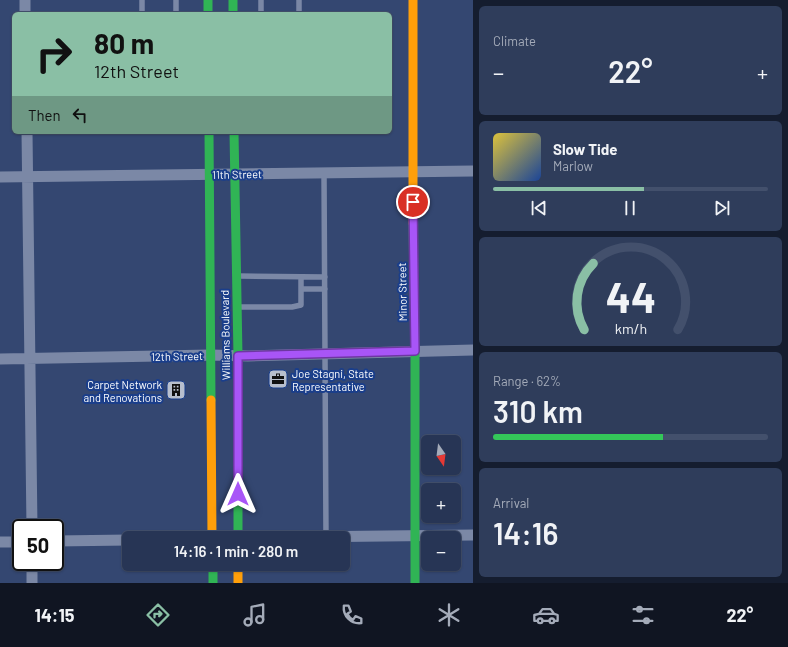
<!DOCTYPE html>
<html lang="en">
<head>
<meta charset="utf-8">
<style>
  :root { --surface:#273555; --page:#2f3d5b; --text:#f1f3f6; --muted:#a4abb9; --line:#43506c; --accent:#8abfa5 }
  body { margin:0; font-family:Barlow,sans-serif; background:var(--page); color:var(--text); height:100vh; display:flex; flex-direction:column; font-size:15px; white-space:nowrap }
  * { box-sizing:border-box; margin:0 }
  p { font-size:13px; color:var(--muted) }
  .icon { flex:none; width:22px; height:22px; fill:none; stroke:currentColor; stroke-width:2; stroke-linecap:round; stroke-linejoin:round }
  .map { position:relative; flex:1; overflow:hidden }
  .sheet { display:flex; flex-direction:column; gap:6px; padding:6px; background:#151d2f; width:315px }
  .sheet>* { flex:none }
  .top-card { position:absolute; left:12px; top:12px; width:380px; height:122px; border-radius:6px; box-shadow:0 1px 3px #0004,0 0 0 1px var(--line); background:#8abfa5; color:#111; overflow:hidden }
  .needle { width:26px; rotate:166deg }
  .buttons { position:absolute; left:421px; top:435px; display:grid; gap:8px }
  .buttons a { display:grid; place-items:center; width:40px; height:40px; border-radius:6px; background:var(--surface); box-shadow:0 1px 3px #0004,0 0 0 1px var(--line); font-size:20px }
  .speed { position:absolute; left:12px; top:519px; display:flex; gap:8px; font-size:20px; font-weight:700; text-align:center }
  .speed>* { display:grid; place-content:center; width:52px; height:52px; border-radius:50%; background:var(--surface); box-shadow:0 1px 3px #0004,0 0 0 1px var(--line); line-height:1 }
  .speed .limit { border:2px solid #111; border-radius:6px; background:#fff; color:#111 }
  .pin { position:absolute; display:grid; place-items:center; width:34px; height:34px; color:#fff; margin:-17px; border:2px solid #fff; border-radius:50%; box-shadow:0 1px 4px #0007 }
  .me { position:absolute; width:44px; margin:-22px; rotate:0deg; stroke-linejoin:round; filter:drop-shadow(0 0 3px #0008) }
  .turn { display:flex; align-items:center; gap:14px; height:84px; padding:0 16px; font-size:18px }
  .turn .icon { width:52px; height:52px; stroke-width:2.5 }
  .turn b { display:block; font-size:28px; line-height:34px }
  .then { display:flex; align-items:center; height:38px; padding:0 16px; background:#0003; gap:8px; font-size:15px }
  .big { font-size:30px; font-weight:600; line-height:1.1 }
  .sheet .card { flex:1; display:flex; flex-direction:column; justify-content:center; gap:6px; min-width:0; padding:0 14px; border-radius:6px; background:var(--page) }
  .sheet .dial { align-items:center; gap:0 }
  .dial svg { height:104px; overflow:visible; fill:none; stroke:var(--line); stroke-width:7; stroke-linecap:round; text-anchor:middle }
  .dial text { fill:var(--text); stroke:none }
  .song { display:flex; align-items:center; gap:12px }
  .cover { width:48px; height:48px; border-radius:6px; background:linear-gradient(135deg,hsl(50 70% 55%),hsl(220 70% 35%)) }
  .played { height:4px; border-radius:2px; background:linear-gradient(90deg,var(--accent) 55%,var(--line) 55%) }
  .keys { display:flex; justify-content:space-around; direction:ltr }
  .heat { display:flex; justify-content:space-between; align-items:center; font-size:22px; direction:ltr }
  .charge { height:6px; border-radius:3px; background:linear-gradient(90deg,#34c759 62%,var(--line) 0) }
  .trip { position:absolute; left:122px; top:531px; width:228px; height:40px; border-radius:6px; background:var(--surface); box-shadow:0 1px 3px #0004,0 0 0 1px var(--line); font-weight:600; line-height:40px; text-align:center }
  .dock { display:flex; height:64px; justify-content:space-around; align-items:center; background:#101522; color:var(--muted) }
  .dock .icon { width:28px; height:28px }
  .dock .on { color:var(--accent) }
  .dock b { font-size:18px; color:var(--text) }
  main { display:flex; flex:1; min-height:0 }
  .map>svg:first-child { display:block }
</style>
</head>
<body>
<main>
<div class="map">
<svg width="473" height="583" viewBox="0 0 473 583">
  <rect width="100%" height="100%" fill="#344771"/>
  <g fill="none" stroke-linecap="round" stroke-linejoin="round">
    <path stroke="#7b88a6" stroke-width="5.5" d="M142 0V14
      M261 0V14
      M299 0V14
      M176 14V0
      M324 173 326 537
      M239 276 325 277
      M301 289H325
      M239 307H292L301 305V277"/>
    <path stroke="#7b88a6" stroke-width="11" d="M25 0V14
      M27 132 32 528
      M0 177 473 171
      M0 359 211 355 248 356 473 350
      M206 538 473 535
      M55 541 129 540
      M0 542H21
      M32 562V583"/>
    <path stroke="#30b455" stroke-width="9" d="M208 0V14
      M233 0V14
      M209 132 211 400
      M234 132 238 356V538
      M413 223 415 351V583
      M213 564V583"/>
    <path stroke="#ff9f0a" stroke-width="9" d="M413 223V0
      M211 400 212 538
      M238 564V583"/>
  </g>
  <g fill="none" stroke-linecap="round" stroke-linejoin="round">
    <defs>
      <path id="route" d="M238 494V356L415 351 413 202"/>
    </defs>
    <use href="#route" stroke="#6d37a1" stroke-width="10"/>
    <use href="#route" stroke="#a855f7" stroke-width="7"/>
  </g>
  <defs>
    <symbol id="office-square" viewBox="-11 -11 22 22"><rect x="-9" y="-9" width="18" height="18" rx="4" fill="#b8bfcd" stroke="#1a3e8b"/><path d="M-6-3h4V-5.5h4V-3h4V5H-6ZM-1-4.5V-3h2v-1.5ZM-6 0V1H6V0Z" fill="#111"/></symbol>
    <symbol id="building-square" viewBox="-11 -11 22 22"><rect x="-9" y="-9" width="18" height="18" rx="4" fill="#b8bfcd" stroke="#1a3e8b"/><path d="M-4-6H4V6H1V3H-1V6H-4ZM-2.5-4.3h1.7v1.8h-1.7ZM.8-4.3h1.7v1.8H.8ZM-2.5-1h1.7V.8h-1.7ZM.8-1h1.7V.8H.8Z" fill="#111"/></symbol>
  </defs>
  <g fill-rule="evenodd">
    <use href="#office-square" x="267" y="368" width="22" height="22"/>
    <use href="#building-square" x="165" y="379" width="22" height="22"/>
  </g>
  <g text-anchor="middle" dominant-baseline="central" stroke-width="4" stroke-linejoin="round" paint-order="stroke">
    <g font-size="11" fill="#fff" stroke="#1a3e8b">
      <text transform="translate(237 174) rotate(-1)">11th Street</text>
      <text transform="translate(402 292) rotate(-91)">Minor Street</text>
      <text transform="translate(225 335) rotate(-91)">Williams Boulevard</text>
      <text transform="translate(177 356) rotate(-1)">12th Street</text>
    </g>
    <g font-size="11" fill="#fff" stroke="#1a3e8b" text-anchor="start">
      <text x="292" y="373">Joe Stagni, State<tspan x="292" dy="13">Representative</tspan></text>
      <text x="162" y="384" text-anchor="end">Carpet Network<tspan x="162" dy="13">and Renovations</tspan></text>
    </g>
  </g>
</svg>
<div class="buttons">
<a><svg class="needle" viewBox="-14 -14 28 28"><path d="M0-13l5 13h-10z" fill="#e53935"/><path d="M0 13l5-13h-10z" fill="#a4abb9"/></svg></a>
<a>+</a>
<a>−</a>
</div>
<div class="speed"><div class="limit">50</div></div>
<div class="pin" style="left:413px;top:202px;background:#d93025"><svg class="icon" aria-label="arrive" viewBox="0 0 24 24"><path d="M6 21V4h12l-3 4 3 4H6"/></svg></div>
<svg class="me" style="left:238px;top:494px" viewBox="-20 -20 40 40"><path d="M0-17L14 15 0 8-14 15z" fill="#a855f7" stroke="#fff" stroke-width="4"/></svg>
<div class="trip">14:16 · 1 min · 280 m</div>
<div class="top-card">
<div class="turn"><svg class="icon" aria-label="right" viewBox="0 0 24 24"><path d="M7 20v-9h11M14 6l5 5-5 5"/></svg><div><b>80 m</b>12th Street</div></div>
<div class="then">Then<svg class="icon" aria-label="left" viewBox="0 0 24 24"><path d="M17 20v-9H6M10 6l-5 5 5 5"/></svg></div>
</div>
</div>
<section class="sheet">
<div class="card"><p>Climate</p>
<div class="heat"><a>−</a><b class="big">22°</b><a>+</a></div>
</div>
<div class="card">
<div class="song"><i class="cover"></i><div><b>Slow Tide</b><p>Marlow</p></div></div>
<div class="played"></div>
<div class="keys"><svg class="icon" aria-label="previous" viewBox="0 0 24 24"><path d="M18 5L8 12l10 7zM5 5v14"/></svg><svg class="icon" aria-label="pause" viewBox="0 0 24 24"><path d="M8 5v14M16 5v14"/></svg><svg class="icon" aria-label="next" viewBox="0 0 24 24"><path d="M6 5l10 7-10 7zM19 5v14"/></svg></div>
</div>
<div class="card dial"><svg viewBox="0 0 100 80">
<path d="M14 69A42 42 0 1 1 86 69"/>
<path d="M14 69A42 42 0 0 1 21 18" stroke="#8abfa5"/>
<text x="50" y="56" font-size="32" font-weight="700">44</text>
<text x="50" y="72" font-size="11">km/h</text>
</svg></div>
<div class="card"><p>Range · 62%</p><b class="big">310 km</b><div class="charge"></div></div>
<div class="card"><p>Arrival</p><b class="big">14:16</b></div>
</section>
</main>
<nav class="dock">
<b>14:15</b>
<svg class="icon on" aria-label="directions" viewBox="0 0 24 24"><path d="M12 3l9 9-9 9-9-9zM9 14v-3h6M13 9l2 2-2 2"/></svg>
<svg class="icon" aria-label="music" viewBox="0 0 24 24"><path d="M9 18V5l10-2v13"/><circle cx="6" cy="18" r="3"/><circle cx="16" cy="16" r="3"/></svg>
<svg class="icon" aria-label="phone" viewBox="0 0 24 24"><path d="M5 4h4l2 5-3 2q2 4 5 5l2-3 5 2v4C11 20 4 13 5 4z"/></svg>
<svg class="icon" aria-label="climate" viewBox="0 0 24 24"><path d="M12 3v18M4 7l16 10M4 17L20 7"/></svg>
<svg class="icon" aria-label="car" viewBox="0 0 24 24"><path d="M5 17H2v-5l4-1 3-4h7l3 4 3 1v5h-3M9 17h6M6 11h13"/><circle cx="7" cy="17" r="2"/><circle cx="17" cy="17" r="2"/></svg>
<svg class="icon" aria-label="filters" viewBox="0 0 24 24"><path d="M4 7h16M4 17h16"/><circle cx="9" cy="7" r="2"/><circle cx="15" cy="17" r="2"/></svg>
<b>22°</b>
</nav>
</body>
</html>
